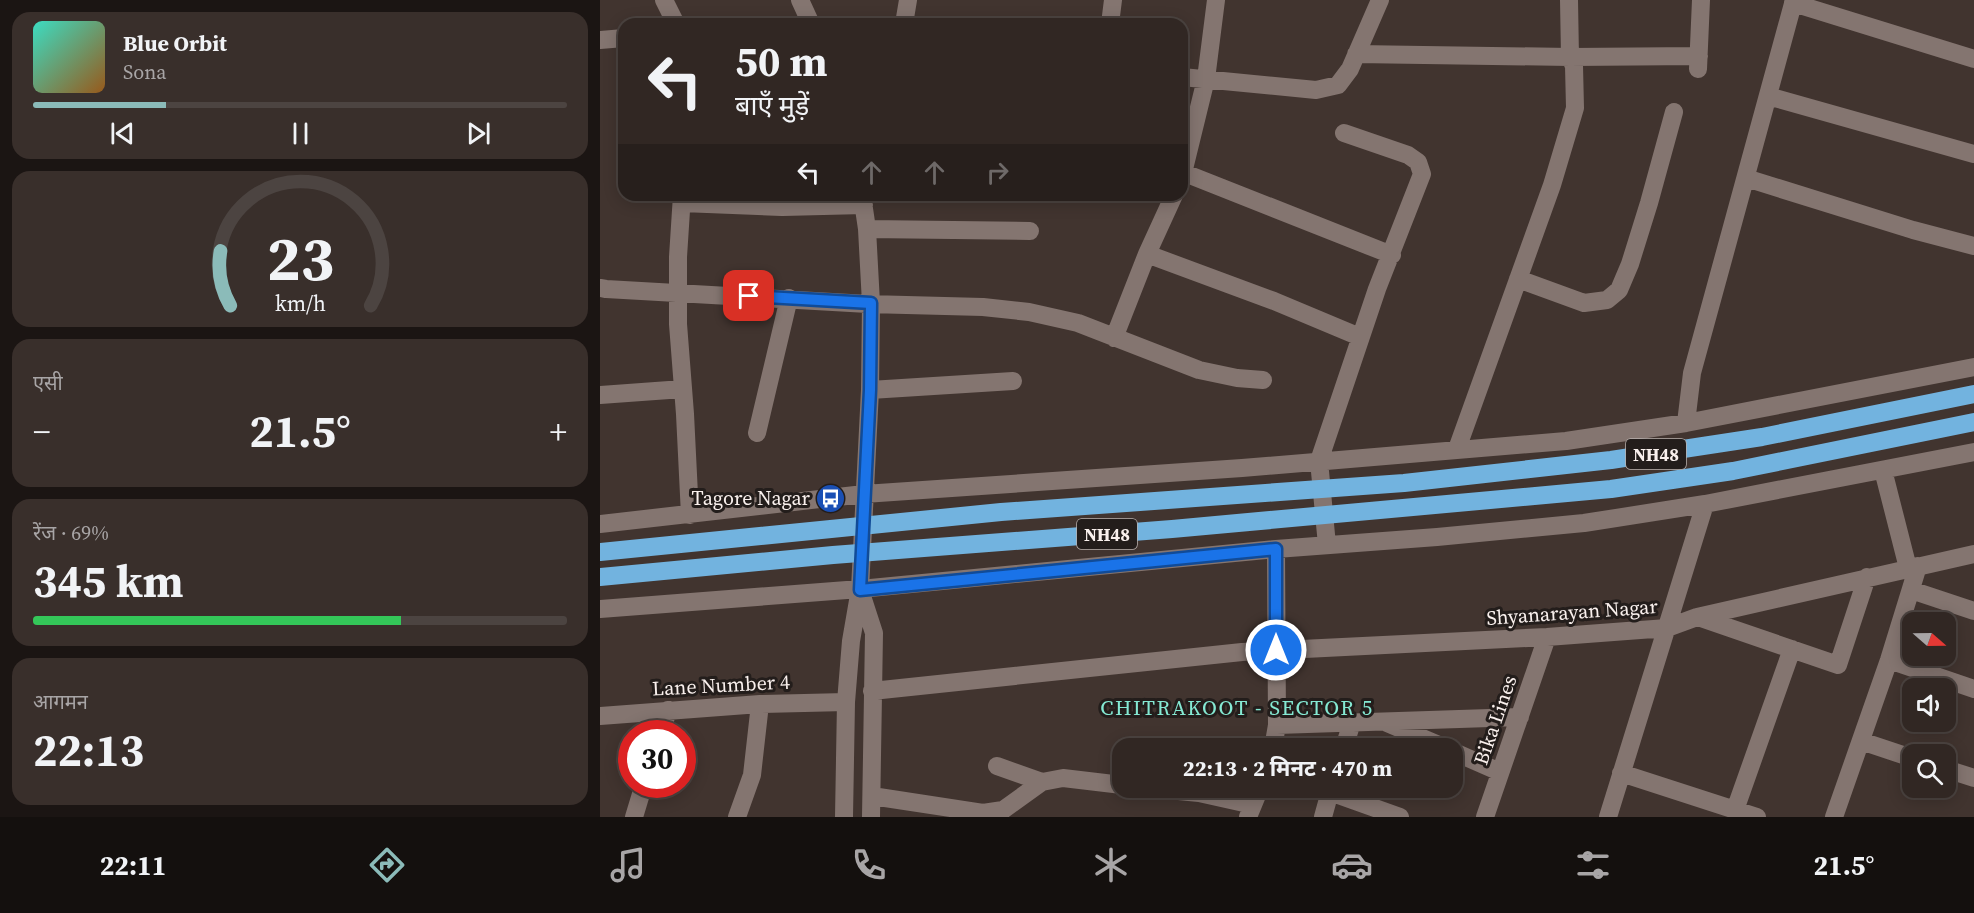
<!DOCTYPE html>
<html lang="hi">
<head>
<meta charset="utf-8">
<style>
  :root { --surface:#312723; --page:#392f2b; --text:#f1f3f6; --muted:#a8a5a6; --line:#4c4441; --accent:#8bbbb9 }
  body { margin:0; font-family:"Source Serif 4","Noto Sans Devanagari",serif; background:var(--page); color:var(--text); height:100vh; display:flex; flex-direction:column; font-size:22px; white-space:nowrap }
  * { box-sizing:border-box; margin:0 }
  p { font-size:20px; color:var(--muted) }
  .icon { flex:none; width:33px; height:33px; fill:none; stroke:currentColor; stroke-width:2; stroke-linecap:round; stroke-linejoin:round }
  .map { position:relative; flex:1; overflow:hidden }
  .drawer { display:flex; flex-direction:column; gap:12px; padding:12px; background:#1b1513; width:600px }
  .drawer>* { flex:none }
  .guide { position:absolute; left:18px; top:18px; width:570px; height:183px; border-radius:18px; box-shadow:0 3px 15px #0003,0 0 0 2px var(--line); background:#312723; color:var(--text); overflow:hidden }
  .needle { width:39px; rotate:110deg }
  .tools { position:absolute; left:1302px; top:612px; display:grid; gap:12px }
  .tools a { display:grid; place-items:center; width:54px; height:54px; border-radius:12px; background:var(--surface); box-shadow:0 3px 15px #0003,0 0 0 2px var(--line); font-size:30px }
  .speed { position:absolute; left:18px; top:720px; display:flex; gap:12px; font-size:30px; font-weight:700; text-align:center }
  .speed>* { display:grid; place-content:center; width:78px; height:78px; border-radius:50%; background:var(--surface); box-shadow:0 3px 15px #0003,0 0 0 2px var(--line); line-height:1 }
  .speed .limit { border:9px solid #d22; background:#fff; color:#111 }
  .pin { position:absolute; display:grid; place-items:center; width:51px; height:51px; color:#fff; margin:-26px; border-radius:12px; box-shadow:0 3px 9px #0006 }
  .me { position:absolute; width:66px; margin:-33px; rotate:0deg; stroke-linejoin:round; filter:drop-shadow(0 0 4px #0008) }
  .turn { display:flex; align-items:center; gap:21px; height:126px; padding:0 18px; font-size:27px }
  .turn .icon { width:78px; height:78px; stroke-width:2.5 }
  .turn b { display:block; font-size:42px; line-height:51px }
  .lanes { display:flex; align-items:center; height:57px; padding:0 18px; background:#0003; justify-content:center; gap:30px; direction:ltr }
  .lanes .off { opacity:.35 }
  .big { font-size:45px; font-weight:700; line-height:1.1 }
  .drawer .card { flex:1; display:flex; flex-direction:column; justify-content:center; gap:9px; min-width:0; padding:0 21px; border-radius:18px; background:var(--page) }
  .drawer .dial { align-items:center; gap:0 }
  .dial svg { height:156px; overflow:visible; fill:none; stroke:var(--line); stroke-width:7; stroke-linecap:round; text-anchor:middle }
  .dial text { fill:var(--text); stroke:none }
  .song { display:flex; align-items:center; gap:18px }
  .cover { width:72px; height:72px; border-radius:9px; background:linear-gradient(135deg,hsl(170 70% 55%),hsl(30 70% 35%)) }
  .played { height:6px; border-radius:3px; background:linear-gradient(90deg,var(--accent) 25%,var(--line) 25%) }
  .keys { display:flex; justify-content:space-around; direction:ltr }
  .heat { display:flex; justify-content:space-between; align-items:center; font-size:33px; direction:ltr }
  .charge { height:9px; border-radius:4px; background:linear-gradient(90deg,#34c759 69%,var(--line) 0) }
  .trip { position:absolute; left:512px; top:738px; width:351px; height:60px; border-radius:18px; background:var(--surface); box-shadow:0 3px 15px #0003,0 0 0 2px var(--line); font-weight:700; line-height:60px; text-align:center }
  .tab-bar { display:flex; height:96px; justify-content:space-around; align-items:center; background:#14100e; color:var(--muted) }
  .tab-bar .icon { width:42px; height:42px }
  .tab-bar .on { color:var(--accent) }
  .tab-bar b { font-size:27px; color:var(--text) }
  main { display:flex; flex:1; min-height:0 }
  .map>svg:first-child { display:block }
</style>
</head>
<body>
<main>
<section class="drawer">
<div class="card">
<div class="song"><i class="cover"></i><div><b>Blue Orbit</b><p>Sona</p></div></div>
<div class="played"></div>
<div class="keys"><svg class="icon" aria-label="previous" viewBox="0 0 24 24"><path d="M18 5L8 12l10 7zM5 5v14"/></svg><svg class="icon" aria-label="pause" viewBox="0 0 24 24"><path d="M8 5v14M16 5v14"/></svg><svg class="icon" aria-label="next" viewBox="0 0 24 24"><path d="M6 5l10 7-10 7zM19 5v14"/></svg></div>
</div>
<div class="card dial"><svg viewBox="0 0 100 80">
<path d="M14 69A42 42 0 1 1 86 69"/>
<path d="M14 69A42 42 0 0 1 9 41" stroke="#8bbbb9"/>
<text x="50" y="56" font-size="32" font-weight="700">23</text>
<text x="50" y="72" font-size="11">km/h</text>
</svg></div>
<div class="card"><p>एसी</p>
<div class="heat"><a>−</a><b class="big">21.5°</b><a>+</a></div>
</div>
<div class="card"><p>रेंज · 69%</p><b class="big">345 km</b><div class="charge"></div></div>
<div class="card"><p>आगमन</p><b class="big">22:13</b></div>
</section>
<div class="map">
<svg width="1374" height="817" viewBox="0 0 1374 817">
  <rect width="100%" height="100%" fill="#41342f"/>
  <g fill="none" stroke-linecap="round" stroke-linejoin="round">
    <path stroke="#847570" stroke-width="18" d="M64 0 76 24
      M200 0 211 24
      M1193 3 1374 59
      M304 24 308 0
      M510 24 513 0
      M0 40 24 38
      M756 54 970 57 1099 56
      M1098 69 1101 0
      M582 77 716 90 738 85 750 69 780 0
      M1168 96 1374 154
      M582 172 792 255
      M582 177 606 79 616 0
      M1146 178 1313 230 1374 246
      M82 195 78 257V324L85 414 90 515
      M82 203 182 207 264 205
      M267 229 430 231
      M547 254 674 301 760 337
      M918 279 984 303 1007 300 1019 290 1030 264 1049 203 1074 112
      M0 288 6 289 268 304 383 307 429 312 478 323 599 370 637 378 663 380
      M514 338 547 254 574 195
      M270 390 413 381
      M0 395 83 389
      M1086 423 1092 373 1194 0
      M157 433 189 298
      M857 449 952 185 975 108 974 66 970 57 969 0
      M1283 470 1308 568
      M0 524 264 494 642 468 966 441 1086 423 1374 367
      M727 545 719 461 777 289 822 174 818 162 808 155 744 133
      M1311 590 1374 611
      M261 593 274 633 271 817
      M0 609 260 589 676 549 837 537 984 523 1105 504 1374 452
      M1098 617 1238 665 1267 577
      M1289 660 1374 689
      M272 691 642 652 947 637 1067 628 1097 617 1374 554
      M0 716 160 704 246 702
      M787 723 846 748
      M677 725 920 717
      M61 734 68 710
      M1261 741 1312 758
      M673 748 677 725 676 549
      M744 748 752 722
      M852 751 900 772
      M397 766 442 782
      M1346 769 1374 778
      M1021 773 1157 817
      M548 788 599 793 653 805
      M730 792 800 817
      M272 796 383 813 403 810 442 782 463 778 522 785
      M1135 810 1192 649
      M34 817 44 784
      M137 817 152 775 160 704
      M244 817 246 702 251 641 260 589 270 390 271 303 267 229 262 195
      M648 817 660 788
      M723 817 731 788
      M885 817 947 637
      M1008 817 1105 504
      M1234 817 1289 660 1318 566"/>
    <path stroke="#72b3df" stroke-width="18" d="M0 552 401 512 804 483 1011 460 1162 437 1374 394
      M0 577 233 555 572 529 1011 489 1133 471 1374 422"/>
  </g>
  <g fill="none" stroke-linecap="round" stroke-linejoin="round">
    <defs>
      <path id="route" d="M149 296 271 303 270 390 260 590 676 549V650"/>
    </defs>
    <use href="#route" stroke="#114b97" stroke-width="15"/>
    <use href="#route" stroke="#1a73e8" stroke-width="10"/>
  </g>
  <defs>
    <symbol id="bus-disc" viewBox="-11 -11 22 22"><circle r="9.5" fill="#1a4fb4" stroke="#231d1b"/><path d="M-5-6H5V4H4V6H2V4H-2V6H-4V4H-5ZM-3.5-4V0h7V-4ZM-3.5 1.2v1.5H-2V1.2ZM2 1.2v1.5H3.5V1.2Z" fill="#fff"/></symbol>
  </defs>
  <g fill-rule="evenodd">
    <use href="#bus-disc" x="214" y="482" width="33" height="33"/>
  </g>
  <g text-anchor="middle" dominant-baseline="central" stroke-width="6" stroke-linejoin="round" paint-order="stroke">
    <g fill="#231d1b" stroke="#b9b1ae" stroke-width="1.5">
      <rect x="1026" y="439" width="60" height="30" rx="4.5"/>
      <rect x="477" y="519" width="60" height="30" rx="4.5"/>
    </g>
    <g font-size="18" font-weight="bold" fill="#f9f0ed">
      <text x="1056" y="454">NH48</text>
      <text x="507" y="534">NH48</text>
    </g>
    <g font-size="20" fill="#f9f0ed" stroke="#231d1b" text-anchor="end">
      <text x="210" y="498">Tagore Nagar</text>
    </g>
    <g font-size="20" fill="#f9f0ed" stroke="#231d1b">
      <text transform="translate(972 612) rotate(-4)">Shyanarayan Nagar</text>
      <text transform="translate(121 685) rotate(-3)">Lane Number 4</text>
      <text transform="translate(895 720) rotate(-71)">Bika Lines</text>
    </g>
    <g font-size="21" letter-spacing="1.5" fill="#85e9d3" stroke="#231d1b">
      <text x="637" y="707">CHITRAKOOT - SECTOR 5</text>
    </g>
  </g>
</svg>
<div class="tools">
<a><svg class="needle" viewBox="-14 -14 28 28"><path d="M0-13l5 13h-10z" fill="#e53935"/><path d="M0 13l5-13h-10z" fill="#a8a5a6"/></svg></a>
<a><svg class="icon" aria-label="sound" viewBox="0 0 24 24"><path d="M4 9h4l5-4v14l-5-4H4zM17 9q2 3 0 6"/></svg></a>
<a><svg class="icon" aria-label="search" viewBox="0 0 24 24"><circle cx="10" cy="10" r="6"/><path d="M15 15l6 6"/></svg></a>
</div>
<div class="speed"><div class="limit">30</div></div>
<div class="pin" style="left:149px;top:296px;background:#d93025"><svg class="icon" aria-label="arrive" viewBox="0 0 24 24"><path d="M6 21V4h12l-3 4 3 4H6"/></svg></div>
<svg class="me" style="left:676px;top:650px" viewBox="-20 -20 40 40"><circle r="17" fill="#1a73e8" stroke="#fff" stroke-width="3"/><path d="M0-11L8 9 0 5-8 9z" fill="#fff"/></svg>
<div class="trip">22:13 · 2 मिनट · 470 m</div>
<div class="guide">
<div class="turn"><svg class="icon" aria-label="left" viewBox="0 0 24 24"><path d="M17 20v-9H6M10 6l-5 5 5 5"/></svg><div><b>50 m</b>बाएँ मुड़ें</div></div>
<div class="lanes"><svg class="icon" aria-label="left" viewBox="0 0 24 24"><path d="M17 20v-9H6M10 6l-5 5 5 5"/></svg><svg class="icon off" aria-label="ahead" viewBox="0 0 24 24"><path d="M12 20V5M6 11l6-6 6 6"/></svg><svg class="icon off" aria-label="ahead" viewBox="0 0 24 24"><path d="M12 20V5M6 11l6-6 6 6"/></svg><svg class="icon off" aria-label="right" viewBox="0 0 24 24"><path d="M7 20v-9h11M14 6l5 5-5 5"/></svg></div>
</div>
</div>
</main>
<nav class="tab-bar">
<b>22:11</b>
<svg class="icon on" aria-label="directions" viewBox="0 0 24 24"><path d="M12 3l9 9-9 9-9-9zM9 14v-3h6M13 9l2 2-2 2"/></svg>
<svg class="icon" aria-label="music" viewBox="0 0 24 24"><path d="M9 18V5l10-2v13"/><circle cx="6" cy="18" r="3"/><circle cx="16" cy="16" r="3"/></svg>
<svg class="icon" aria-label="phone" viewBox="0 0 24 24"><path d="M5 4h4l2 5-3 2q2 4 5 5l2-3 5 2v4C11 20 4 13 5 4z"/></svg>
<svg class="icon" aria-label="climate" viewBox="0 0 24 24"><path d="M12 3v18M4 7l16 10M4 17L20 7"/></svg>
<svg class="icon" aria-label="car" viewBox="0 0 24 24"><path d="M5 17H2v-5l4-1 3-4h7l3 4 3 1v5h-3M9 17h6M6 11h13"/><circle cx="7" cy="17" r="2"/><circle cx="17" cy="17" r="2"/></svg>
<svg class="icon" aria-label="filters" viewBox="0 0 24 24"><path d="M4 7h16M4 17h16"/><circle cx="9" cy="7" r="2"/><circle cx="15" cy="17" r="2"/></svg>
<b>21.5°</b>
</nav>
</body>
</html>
